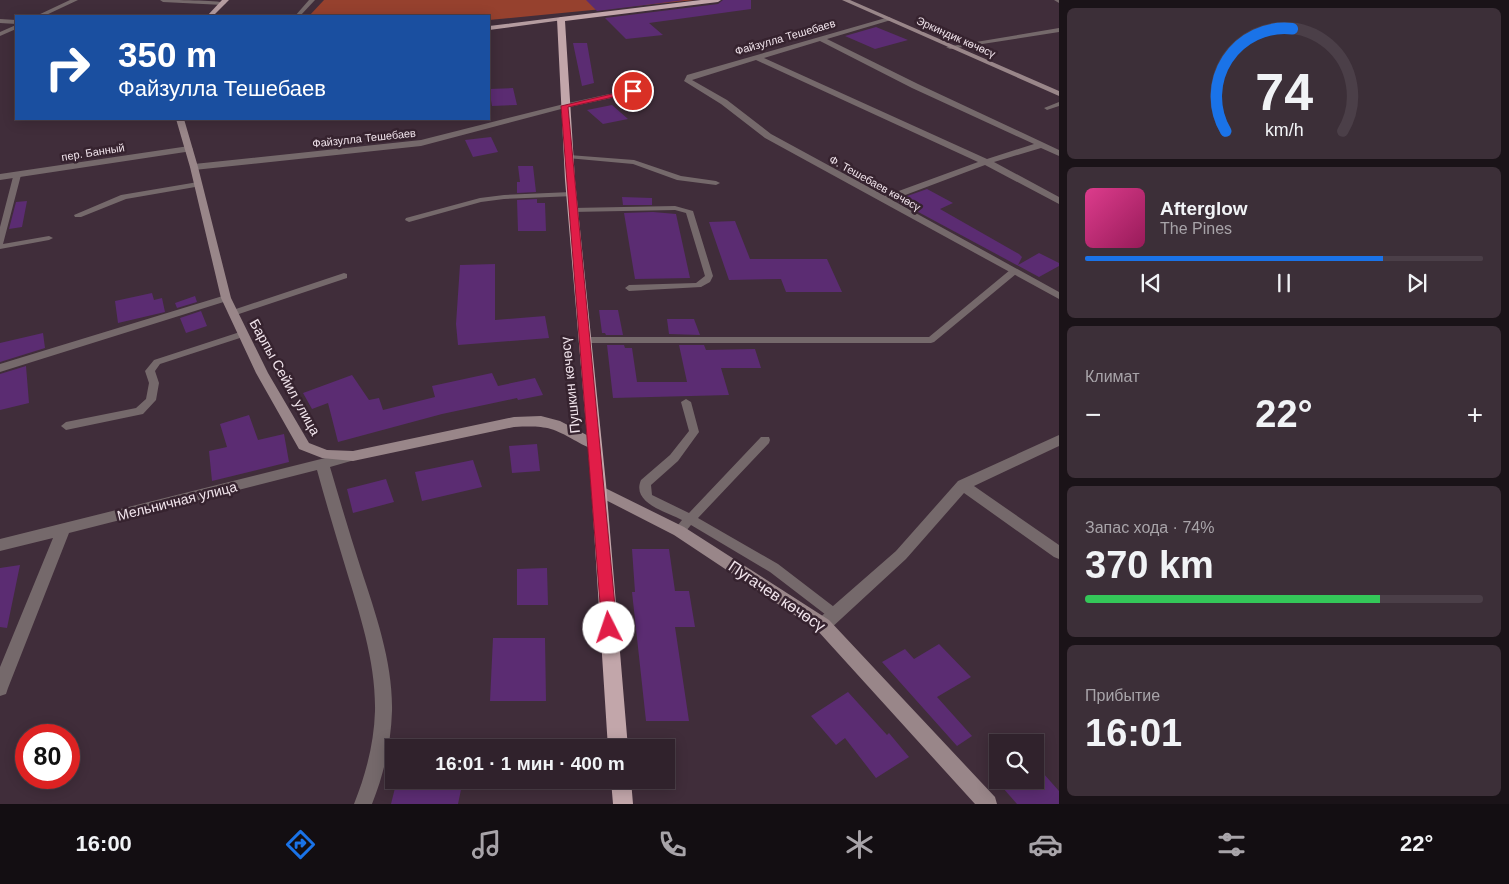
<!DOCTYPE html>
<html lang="ru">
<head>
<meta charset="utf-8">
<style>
  :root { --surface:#30222c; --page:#3c2f38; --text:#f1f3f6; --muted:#a8a4a9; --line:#4b3f48; --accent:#1a73e8 }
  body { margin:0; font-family:Helvetica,sans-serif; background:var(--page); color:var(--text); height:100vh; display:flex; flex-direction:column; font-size:19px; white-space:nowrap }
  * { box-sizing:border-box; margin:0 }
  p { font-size:16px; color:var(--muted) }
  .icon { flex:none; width:28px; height:28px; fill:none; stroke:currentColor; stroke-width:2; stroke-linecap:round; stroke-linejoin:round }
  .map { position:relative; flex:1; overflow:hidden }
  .drawer { display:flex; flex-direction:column; gap:8px; padding:8px; background:#1a1318; width:450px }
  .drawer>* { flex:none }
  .banner { position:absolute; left:15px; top:15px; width:475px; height:105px; border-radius:0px; box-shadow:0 2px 12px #0003,0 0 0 1px var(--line); background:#1a4fa0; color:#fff; overflow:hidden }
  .fabs { position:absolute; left:989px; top:734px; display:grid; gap:10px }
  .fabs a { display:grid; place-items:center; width:55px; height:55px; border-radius:0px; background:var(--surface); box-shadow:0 2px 12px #0003,0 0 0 1px var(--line); font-size:25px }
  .speed { position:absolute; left:15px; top:724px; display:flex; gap:10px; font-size:25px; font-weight:700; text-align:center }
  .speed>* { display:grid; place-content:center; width:65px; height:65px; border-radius:50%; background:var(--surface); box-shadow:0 2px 12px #0003,0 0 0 1px var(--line); line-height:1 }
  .speed .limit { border:8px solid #d22; background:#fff; color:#111 }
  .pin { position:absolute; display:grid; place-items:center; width:42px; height:42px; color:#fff; margin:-21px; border:2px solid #fff; border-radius:50%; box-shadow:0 1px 5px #0007 }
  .me { position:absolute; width:55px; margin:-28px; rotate:356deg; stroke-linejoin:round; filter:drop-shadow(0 0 4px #0008) }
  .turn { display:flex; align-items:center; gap:18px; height:105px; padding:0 20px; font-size:22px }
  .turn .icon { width:65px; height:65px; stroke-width:2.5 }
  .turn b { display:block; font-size:35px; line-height:42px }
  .big { font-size:38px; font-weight:700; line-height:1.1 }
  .drawer .widget { flex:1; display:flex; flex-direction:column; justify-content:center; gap:8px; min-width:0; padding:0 18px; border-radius:8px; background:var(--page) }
  .drawer .dial { align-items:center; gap:0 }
  .dial svg { height:130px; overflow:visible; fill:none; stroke:var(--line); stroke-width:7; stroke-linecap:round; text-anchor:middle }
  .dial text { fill:var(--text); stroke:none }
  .song { display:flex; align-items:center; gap:15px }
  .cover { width:60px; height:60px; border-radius:8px; background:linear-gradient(135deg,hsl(330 70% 55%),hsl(330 70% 35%)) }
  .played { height:5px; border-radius:2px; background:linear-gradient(90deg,var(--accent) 75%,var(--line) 75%) }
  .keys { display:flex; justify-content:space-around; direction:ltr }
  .heat { display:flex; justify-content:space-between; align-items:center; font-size:28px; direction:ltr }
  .charge { height:8px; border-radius:4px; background:linear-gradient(90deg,#34c759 74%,var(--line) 0) }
  .trip { position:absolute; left:385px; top:739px; width:290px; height:50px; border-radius:0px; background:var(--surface); box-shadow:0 2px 12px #0003,0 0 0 1px var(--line); font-weight:700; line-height:50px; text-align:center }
  .menu { display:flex; height:80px; justify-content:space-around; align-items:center; background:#130e12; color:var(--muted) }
  .menu .icon { width:35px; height:35px }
  .menu .active { color:var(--accent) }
  .menu b { font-size:22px; color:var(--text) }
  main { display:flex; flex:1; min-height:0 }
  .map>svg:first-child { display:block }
</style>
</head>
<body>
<main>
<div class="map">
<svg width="1059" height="804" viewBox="0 0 1059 804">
  <rect width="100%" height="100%" fill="#402d3a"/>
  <path fill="#96412e" d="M324 0H695L489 20V16H309Z"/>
  <path fill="#5b2c72" d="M586 0H685L597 11Z
    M723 0H751V9L649 23 663 35 626 39 605 18 718 4Z
    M876 27 908 40 875 49 845 36Z
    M573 43H587L594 83 582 86Z
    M513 88 517 105 492 106 489 89Z
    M612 105 628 119 603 124 587 110Z
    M491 137 498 152 473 157 465 140Z
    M518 166H533L536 192 517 193V182H520Z
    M927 189 953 203 940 209 1019 254 1022 257 1018 265 1039 253 1059 263V266L1039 277 896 200Z
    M622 197 652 198V205H623Z
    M537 199V203H545L546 231H518L517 200Z
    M27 201 22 227 9 229 16 202Z
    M653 212 676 214 690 278 635 279 624 213Z
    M735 221 750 259H827L842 292H786L781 279 729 280 709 222Z
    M495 264V320L545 316 549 338 458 345 456 324 460 265Z
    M152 293 154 300 162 298 165 312 118 323 115 301Z
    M195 296 197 302 177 308 175 303Z
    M599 310H618L623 335H606L605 333H602Z
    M201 311 207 326 186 333 180 318Z
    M667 319H694L700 335 669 334Z
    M43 333 45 348 0 362V343Z
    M607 345H624L625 348H632L637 382H687L679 345H704L706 350 755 349 761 368H721L729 395 613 398Z
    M26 366 29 403 0 410V374Z
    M492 373 498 386 535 378 543 395 518 400 517 398 442 414 338 442 328 403 312 409 303 393 352 375 369 400 379 398 383 410 435 397 432 386Z
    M249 415 258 440 284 434 289 462 212 481 209 451 227 447 220 424Z
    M537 444 540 471 512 473 509 446Z
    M473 460 482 487 422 501 415 472Z
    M386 479 394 502 353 513 347 489Z
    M632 549H669L675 591H689L695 627H675L689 721H646L632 592H635Z
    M20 565 7 628 0 627V568Z
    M547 568 548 605H517V569Z
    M493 638H545L546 701H490Z
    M939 644 971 677 937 697 972 736 957 746 882 662 905 649 914 659Z
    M848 692 887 735 889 733 909 757 876 778 845 738 836 745 811 716Z
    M1035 764 1059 791V804H1017L996 780H1035Z
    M397 780H463L458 804H391Z"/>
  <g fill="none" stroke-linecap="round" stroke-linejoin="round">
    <path fill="#75696b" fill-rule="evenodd" d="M309 0H315L300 16H295Z
      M1059 102V106L1047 110 1044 108Z
      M569 155 634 160 681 176 716 181 720 183 716 185 677 180 633 164 567 158 566 157Z
      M14 173 21 175 3 244 49 236 53 238 49 240 0 249V227Z
      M198 182H201V186L126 199 81 217H75L74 215 121 195Z
      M571 192H574V196L504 199 481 202 409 222 405 220 406 218 480 198 504 195Z
      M675 206 693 211 713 276 710 282 701 287 629 291 625 288 629 285 696 283 705 276 686 213 675 210 572 212 568 210 572 208Z
      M1013 269 1017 272 1016 274 934 342 931 343H584L579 340 584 337H929L1010 270Z
      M344 273 347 274V278L236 315H230L229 313 230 311Z
      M243 331 246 332 248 334 246 336 160 364 155 371 159 383 156 400 143 414 66 430 61 426 66 422 136 408 146 399 149 383 145 371 154 360Z
      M686 399 691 402 699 432 678 461 651 485 652 495 689 513 761 437H769L770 440 769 443 698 518 778 564 838 610 840 614 838 618 834 620 830 618 770 572 691 525C686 531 683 537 675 534L673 531 682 520C667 512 631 503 641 480L670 455 689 431 681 402Z"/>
    <path fill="#75696b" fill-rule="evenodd" d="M70 0H78L44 16H36Z
      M160 0C174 0 215 0 226 3L223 5 163 2Z
      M1054 0H1059V3Z
      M889 17 892 19 891 20 827 39 918 84 1059 150V156L1041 148 994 162 1059 197V204L985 165 892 200 1059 292V299L765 138 721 104 684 81 687 75ZM820 41 912 88 1034 144 987 159 764 58ZM756 60 978 162 885 196 771 134 727 100 692 80Z
      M0 19 16 20V24L0 23Z
      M16 25V29L0 36V32Z
      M1059 28V32L950 49 946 47Z
      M650 85 654 87 653 89 565 108 421 146 194 170 190 167 194 164 421 140 564 104Z
      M189 146 193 149 192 151 0 180V174Z
      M226 295 231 298 230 300 0 372V364Z
      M1059 435V446L974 486 1059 545V559L1054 557 964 493 906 559 829 630 823 632 817 630 815 625 817 620 896 551 958 481Z
      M353 451 358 453 360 456 358 459 330 467C340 501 350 535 361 569 376 615 393 663 392 711 391 743 384 774 372 804H354C366 774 374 743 375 711 376 663 360 615 346 569 336 536 326 503 317 470L69 533 8 688 6 694 0 696V667L53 538 0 551V539Z"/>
    <path fill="#998689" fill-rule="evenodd" d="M842 0H850L1059 91V96Z
      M176 119H184L198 167 231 298 268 373 309 443 327 450 353 451 514 417 541 416 560 421 600 442 602 445 600 448C591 451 582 444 574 440 550 426 542 426 514 427L353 461 322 458 299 449 256 373 221 298 190 167Z
      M599 485 684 527 829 620 995 797 997 804H975L817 630 674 535 594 494 592 490 594 486Z"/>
    <path fill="#b59ca0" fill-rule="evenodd" d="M222 0H229L213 16H207Z
      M561 17 563 18V20L489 30V26Z"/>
    <path fill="#c2a6aa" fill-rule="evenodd" d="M701 0H721L718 2 565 21 575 180 606 484 628 748H608L591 484 565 180 557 19 561 17Z
      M611 780H631L633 804H613Z"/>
  </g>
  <path fill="#e11d48" stroke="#92132f" d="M633 89H636V92L568 107 617 628 614 633 609 635 604 633 602 628 561 106Z"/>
  <g text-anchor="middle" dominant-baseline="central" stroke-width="5" stroke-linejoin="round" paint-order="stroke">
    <g font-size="11" fill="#f1e4ec" stroke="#36232f">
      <text transform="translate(785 37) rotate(-16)">Файзулла Тешебаев</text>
      <text transform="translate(956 37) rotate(24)">Эркиндик көчөсү</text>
      <text transform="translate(364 138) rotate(-6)">Файзулла Тешебаев</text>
      <text transform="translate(93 152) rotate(-9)">пер. Банный</text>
      <text transform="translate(875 183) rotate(29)">Ф. Тешебаев көчөсү</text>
    </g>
    <g font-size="14" fill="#f1e4ec" stroke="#36232f">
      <text transform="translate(285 377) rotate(61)">Барпы Сейил улица</text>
      <text transform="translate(570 385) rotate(-96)">Пушкин көчөсү</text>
      <text transform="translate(177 501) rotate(-14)">Мельничная улица</text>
    </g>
    <g font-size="16" fill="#f1e4ec" stroke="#36232f">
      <text transform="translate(777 596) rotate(34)">Пугачев көчөсү</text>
    </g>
  </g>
</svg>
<div class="fabs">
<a><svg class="icon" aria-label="search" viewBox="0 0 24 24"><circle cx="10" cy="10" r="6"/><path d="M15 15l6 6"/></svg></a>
</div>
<div class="speed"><div class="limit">80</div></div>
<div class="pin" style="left:633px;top:91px;background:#d93025"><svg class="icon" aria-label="arrive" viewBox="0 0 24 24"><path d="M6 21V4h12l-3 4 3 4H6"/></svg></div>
<svg class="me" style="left:609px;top:628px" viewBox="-20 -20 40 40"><circle r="19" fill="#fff"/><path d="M0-13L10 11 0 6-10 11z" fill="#e11d48"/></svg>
<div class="trip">16:01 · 1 мин · 400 m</div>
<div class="banner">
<div class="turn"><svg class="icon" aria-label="right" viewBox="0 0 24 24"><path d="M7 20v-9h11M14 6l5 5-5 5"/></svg><div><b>350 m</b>Файзулла Тешебаев</div></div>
</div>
</div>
<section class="drawer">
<div class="widget dial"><svg viewBox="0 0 100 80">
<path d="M14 69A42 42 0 1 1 86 69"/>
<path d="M14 69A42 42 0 0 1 55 6" stroke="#1a73e8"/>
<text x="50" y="56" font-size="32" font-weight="700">74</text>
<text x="50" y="72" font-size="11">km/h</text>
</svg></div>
<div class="widget">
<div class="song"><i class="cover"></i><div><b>Afterglow</b><p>The Pines</p></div></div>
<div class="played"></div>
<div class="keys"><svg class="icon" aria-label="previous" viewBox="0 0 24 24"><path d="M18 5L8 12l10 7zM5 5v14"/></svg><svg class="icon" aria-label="pause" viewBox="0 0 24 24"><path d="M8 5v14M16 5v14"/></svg><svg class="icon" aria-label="next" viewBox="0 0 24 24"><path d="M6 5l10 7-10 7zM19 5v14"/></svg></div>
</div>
<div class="widget"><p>Климат</p>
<div class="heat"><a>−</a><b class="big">22°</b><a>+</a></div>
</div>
<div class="widget"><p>Запас хода · 74%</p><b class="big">370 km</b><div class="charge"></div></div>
<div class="widget"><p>Прибытие</p><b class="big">16:01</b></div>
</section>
</main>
<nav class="menu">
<b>16:00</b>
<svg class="icon active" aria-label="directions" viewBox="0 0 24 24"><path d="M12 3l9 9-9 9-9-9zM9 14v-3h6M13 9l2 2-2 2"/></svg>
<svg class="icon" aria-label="music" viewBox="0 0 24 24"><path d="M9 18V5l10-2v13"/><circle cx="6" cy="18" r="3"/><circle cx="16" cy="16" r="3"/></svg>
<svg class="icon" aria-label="phone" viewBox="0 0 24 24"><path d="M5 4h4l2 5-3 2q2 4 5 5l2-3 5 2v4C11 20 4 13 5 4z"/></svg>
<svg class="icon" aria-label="climate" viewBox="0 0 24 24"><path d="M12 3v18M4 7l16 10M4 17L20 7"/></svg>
<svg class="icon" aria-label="car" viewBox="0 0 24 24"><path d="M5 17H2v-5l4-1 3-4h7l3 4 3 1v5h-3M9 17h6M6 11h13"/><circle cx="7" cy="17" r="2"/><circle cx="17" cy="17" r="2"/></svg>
<svg class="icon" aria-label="filters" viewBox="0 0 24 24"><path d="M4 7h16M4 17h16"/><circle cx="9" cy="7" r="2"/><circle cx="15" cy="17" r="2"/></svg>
<b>22°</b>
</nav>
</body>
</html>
